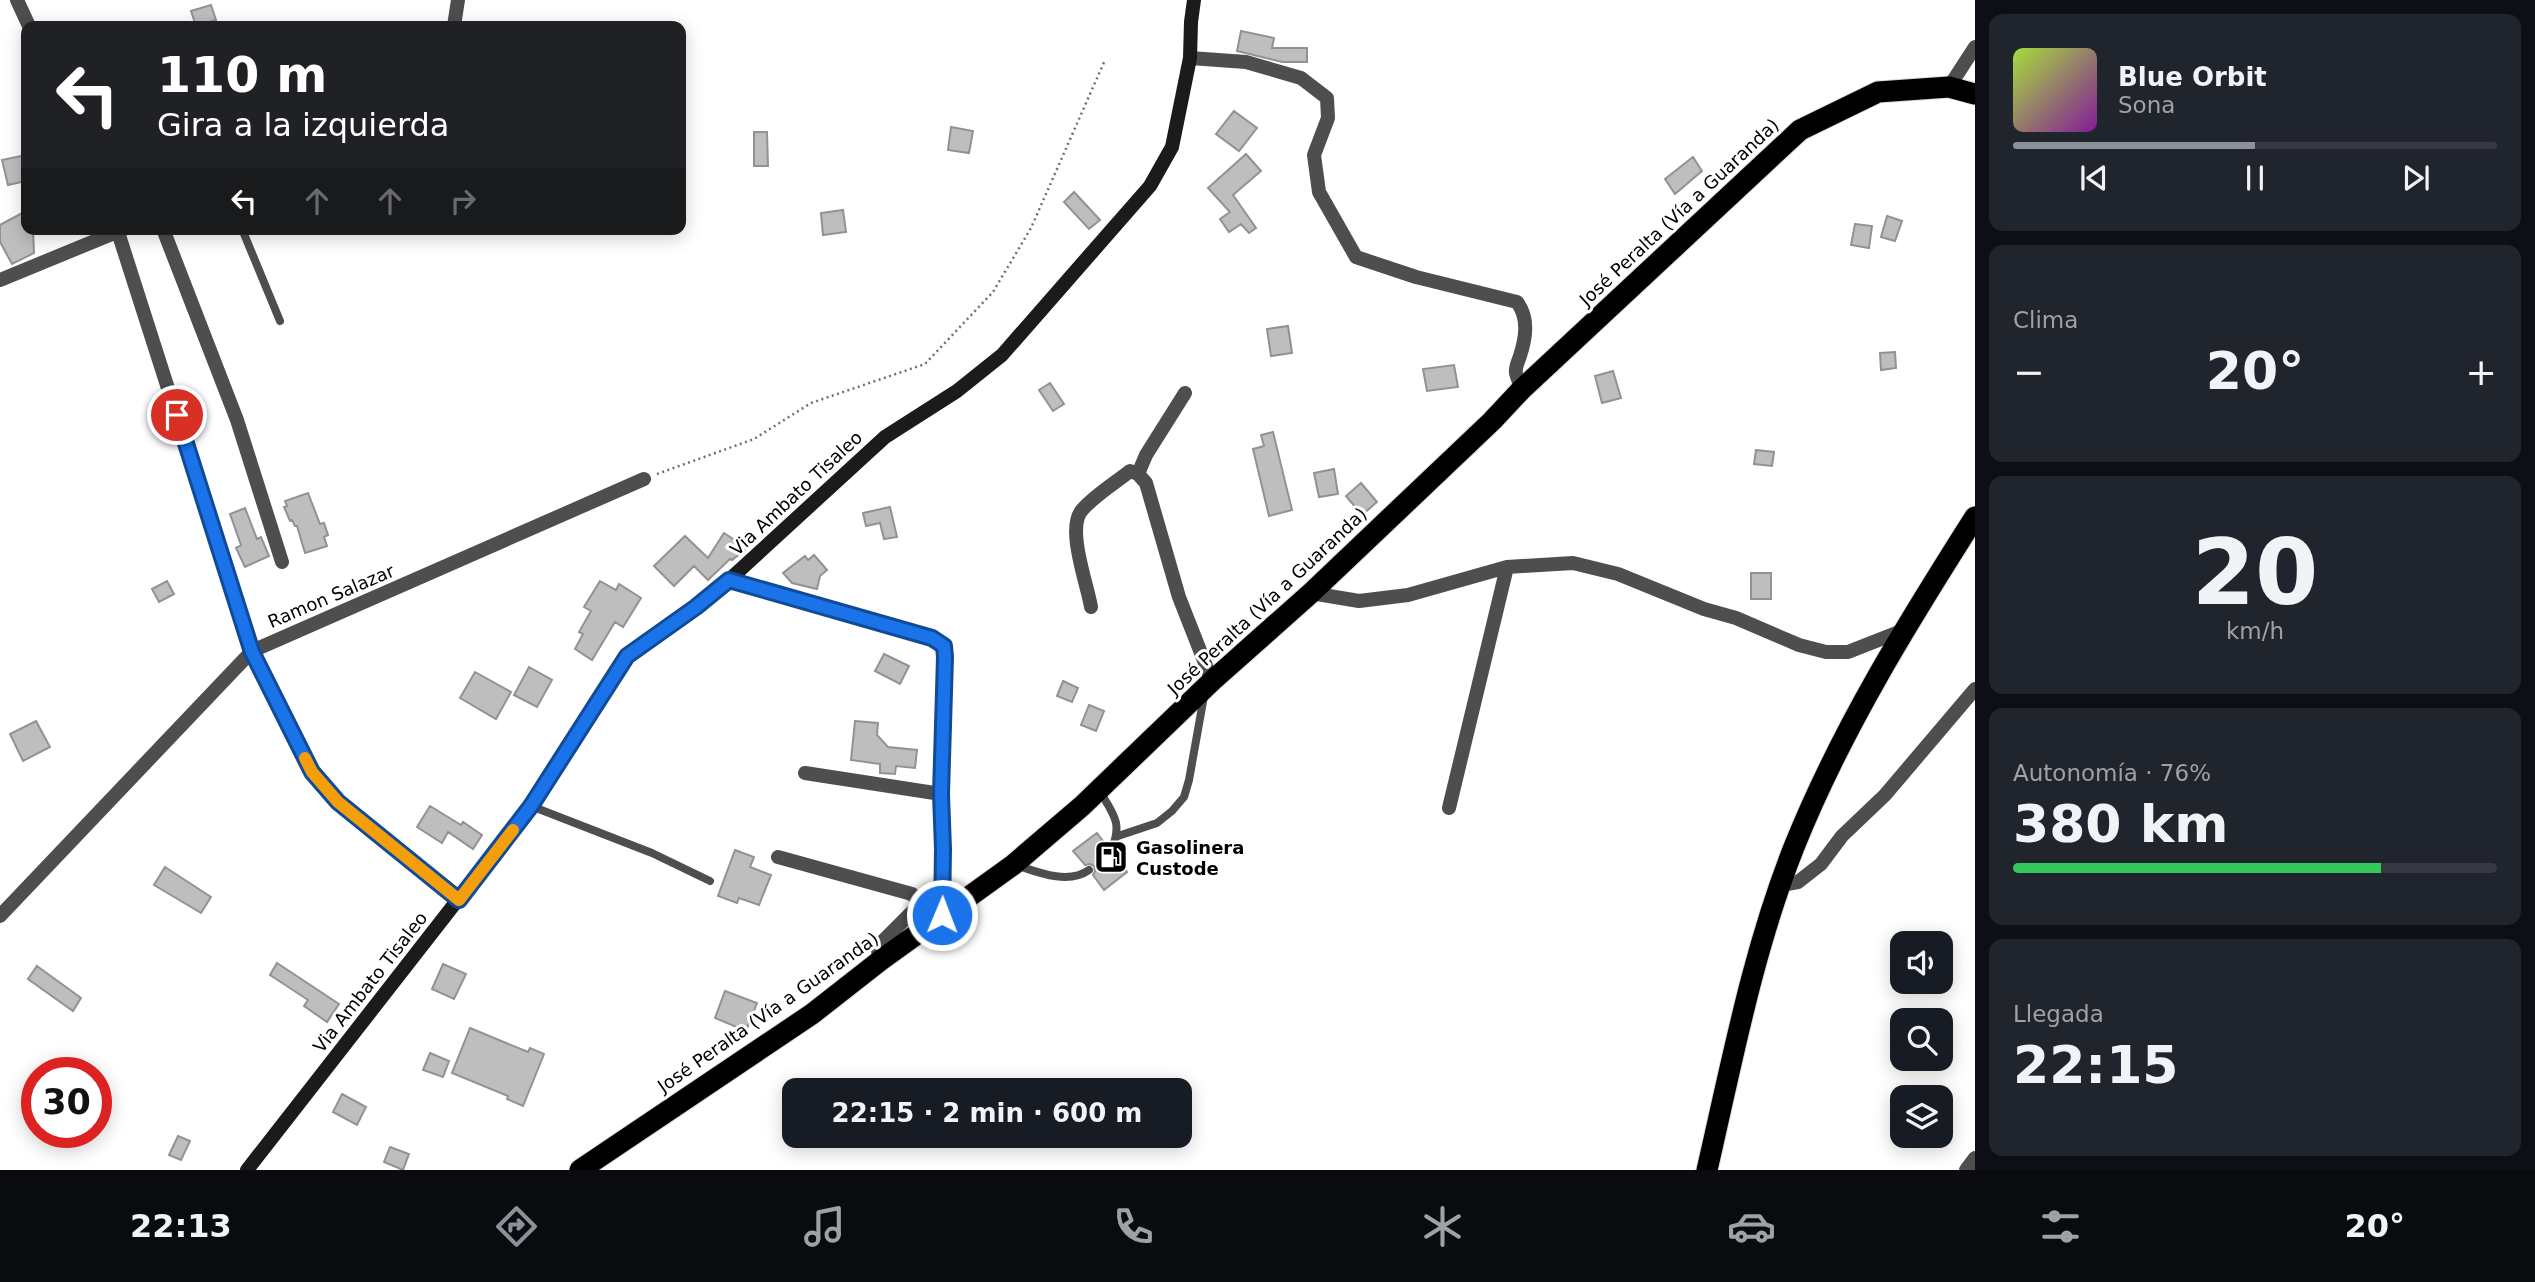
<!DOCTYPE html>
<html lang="es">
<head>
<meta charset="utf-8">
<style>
  :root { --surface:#171b24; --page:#20242c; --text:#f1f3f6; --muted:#9ea1a6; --line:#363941; --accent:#8c9099 }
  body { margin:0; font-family:"DejaVu Sans",sans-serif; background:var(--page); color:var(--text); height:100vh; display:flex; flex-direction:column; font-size:26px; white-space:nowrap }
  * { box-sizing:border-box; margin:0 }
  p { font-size:23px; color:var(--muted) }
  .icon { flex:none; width:38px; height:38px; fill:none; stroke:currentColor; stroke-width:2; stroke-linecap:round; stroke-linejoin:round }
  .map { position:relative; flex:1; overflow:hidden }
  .sheet { display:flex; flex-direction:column; gap:14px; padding:14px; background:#0d0f14; width:560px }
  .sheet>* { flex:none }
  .top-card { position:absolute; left:21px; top:21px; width:665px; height:214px; border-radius:14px; box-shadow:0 4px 18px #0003; background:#202124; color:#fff; overflow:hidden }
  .controls { position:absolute; left:1890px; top:931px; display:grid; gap:14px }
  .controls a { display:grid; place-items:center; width:63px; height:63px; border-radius:14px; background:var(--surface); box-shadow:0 4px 18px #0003; font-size:35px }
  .speed { position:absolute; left:21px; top:1057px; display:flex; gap:14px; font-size:35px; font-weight:700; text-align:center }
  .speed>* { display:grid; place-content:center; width:91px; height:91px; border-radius:50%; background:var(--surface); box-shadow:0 4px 18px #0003; line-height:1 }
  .speed .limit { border:10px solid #d22; background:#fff; color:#111 }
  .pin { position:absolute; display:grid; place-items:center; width:60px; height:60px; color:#fff; margin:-30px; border:4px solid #fff; border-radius:50%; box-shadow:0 2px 7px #0007 }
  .me { position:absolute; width:77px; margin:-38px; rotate:1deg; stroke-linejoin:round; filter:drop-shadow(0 0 5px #0008) }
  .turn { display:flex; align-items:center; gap:24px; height:147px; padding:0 21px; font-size:32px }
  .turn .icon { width:91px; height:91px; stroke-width:2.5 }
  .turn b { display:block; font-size:49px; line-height:60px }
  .lanes { display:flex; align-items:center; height:66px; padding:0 21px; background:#0003; justify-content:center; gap:35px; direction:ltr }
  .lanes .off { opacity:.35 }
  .big { font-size:52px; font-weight:800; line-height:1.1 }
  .sheet .widget { flex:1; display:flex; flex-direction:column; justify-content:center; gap:10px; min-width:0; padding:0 24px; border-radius:14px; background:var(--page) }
  .sheet .dial { align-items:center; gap:0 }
  .dial b { font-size:91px; line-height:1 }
  .song { display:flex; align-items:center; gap:21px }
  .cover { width:84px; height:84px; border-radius:10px; background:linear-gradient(135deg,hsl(80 70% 55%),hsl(290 70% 35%)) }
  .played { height:7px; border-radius:4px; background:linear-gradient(90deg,var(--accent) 50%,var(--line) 50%) }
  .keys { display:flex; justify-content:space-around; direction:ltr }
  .heat { display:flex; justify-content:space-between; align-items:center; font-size:38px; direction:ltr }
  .charge { height:10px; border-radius:5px; background:linear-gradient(90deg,#34c759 76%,var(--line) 0) }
  .trip { position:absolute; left:782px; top:1078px; width:410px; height:70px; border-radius:14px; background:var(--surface); box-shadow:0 4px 18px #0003; font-weight:800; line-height:70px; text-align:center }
  .dock { display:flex; height:112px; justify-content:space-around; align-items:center; background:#090b0e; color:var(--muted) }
  .dock .icon { width:49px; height:49px }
  .dock .current { color:var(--accent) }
  .dock b { font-size:32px; color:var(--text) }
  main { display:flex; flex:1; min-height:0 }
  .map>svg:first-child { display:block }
</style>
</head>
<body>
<main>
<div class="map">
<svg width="1975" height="1170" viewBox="0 0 1975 1170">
  <rect width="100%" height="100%" fill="#fff"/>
  <path fill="#bebebe" stroke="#929292" stroke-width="2" d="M211 5 216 20 196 26 191 11Z
    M1241 31 1274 38 1272 48H1307V62H1282L1237 51Z
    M1234 111 1257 128 1239 151 1216 134Z
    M951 127 973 131 969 153 948 150Z
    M754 132H767L768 166H754Z
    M1246 154 1261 171 1233 195 1256 228 1249 233 1241 224 1229 232 1220 219 1230 212 1208 188Z
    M26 155V181L8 185 2 160Z
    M1693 157 1702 171 1675 194 1665 179Z
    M1074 192 1100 220 1089 229 1064 202Z
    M843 210 846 232 823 235 821 213Z
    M26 211V229H33L34 253 12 264 0 242V225Z
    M1887 216 1902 221 1895 241 1881 237Z
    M1855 224 1872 226 1869 248 1851 245Z
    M1288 326 1292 353 1271 356 1267 329Z
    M1895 352 1896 368 1881 370 1880 353Z
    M1454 365 1458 387 1427 391 1423 369Z
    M1613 371 1621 398 1602 403 1595 376Z
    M1050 383 1064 404 1053 411 1039 390Z
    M1273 432 1292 510 1269 516 1253 449 1264 446 1261 435Z
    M1756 450 1774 452 1772 466 1754 464Z
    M1334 469 1338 494 1319 497 1314 473Z
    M1361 483 1377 502 1362 515 1346 496Z
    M308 493 320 524 324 523 328 535 324 537 327 546 305 553 297 526H295L292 520 290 521 284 507 287 506 285 501Z
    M890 507 897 537 884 539 880 523 866 526 863 513Z
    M245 508 257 539 261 537 269 556 245 567 236 548 241 545 230 514Z
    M724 533 747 548 732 560 730 559 708 580 694 566 674 586 654 566 685 536 708 558Z
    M814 555 827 570 820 576 817 589 792 583 783 573 805 556 808 560Z
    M1751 573H1771V599H1751Z
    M167 581 174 594 159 602 152 589Z
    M600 581 616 590 619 584 641 598 623 627 615 622 592 660 575 649 583 634 579 632 591 611 584 607Z
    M884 654 909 666 900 684 875 671Z
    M529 667 552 680 537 707 514 695Z
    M475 672 511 692 496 719 460 698Z
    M1063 681 1078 688 1072 702 1057 696Z
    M1089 705 1104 711 1096 731 1081 725Z
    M36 721 50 747 23 761 10 734Z
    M855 721 878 723 877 735 888 747 917 750 915 768 896 766 895 774 880 773V764L851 760Z
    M430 806 461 825 463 822 482 835 473 849 448 832 442 843 417 827Z
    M1097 833 1106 845V855L1109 857 1115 856 1127 872 1104 890 1093 875 1095 871 1094 866 1090 864 1085 865 1073 851Z
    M735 850 754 857 750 867 771 875 759 905 739 898 737 903 718 896Z
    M165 867 211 897 201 913 154 885Z
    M277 963 339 1004 327 1022 304 1006 308 1000 270 975Z
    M443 964 466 974 454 999 432 989Z
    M37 966 81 998 73 1011 28 979Z
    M725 991 757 1003 746 1031 715 1018Z
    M470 1028 528 1052 530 1048 544 1054 523 1106 507 1099 508 1096 452 1073Z
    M430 1053 449 1061 443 1077 423 1070Z
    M342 1094 366 1107 357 1125 333 1112Z
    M178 1136 190 1141 181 1160 169 1155Z
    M390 1147 409 1154 403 1170 384 1162Z"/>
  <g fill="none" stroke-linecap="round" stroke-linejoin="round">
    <defs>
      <path id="highway" d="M580 1170 812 1014 881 960 1013 865 1082 806 1212 681 1311 593 1492 421 1522 389 1800 130 1878 92 1949 87 1975 94
        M1707 1170C1732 1062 1753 950 1794 847 1841 730 1907 624 1975 517"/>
    </defs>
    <use href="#highway" stroke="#dbdbdb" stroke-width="23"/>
    <path stroke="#707070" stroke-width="2.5" stroke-dasharray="2 3.5" stroke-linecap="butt" d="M657 474 754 439 811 403 925 364 993 292 1031 228 1105 60"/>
    <path stroke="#4e4e4e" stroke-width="8" d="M242 229 280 321
      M1099 790C1114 815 1123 823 1111 851
      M531 806 652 853 710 881
      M1118 836 1157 823 1172 811 1184 797 1189 780 1204 696
      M1016 865C1037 872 1068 885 1089 870"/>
    <path stroke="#4e4e4e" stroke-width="14" d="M17 0 29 26
      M454 26 458 0
      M1190 58 1246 62 1301 78 1327 98 1328 118 1314 155 1319 192 1356 257 1416 277 1517 302C1529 318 1526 337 1520 356 1518 362 1515 367 1516 373 1517 378 1520 384 1522 389
      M1949 87 1975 47
      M117 229 252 651 312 772 338 802 459 900
      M163 229 237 420 282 562
      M0 280 124 229
      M1138 474 1146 455 1185 393
      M729 580 932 638 944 646 945 657 941 794 943 849 942 914
      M1311 593 1359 601 1408 595 1507 567 1573 563 1618 574 1704 609 1736 618 1799 645 1826 652H1848L1904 630
      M1091 607C1087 583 1066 528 1082 510 1095 495 1115 483 1130 471L1138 474 1146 483 1179 597 1212 681
      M805 773 941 794
      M1449 808 1507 567
      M778 857 912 894 917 900V907L881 943 878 951 881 960
      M1781 885 1798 882 1821 864 1842 836 1885 795 1975 689
      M0 916 252 651 644 479
      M1966 1170 1975 1158"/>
    <path stroke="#1b1b1b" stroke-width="14" d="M247 1170 531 806 627 656 696 608 729 580 885 437 957 391 1002 355 1150 186 1172 147 1190 58 1191 22 1194 0"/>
    <use href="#highway" stroke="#000" stroke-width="21"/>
  </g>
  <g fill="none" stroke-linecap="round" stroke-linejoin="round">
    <defs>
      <path id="route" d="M177 415 252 652 312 772 338 802 459 900 531 806 627 656 696 607 729 580 932 638 944 646 945 657 941 794 943 849 942 915"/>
    </defs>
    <use href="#route" stroke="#114b97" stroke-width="18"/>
    <use href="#route" stroke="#1a73e8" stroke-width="12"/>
    <path stroke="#f59e0b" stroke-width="12" d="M305 758 312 772 338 802 459 900 513 830"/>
  </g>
  <defs>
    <symbol id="fuel-square" viewBox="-11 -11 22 22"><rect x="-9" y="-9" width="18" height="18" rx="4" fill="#000" stroke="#fff"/><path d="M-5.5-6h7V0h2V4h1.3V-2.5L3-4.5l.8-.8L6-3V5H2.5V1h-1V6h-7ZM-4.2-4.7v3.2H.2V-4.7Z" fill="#fff"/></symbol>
  </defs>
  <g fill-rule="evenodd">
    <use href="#fuel-square" x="1092" y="838" width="38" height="38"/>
  </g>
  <g text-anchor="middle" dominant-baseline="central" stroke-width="6" stroke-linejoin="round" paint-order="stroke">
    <g font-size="18" fill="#000" stroke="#fff">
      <text transform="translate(1679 212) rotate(-43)">José Peralta (Vía a Guaranda)</text>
      <text transform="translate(796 493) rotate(-43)">Via Ambato Tisaleo</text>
      <text transform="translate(331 596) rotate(-23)">Ramon Salazar</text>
      <text transform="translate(1267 601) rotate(-43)">José Peralta (Vía a Guaranda)</text>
      <text transform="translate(370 982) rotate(-52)">Via Ambato Tisaleo</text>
      <text transform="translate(768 1012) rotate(-35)">José Peralta (Vía a Guaranda)</text>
    </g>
    <g font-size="18" font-weight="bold" fill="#000" stroke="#fff" text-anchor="start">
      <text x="1136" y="847">Gasolinera<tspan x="1136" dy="21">Custode</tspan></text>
    </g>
  </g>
</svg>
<div class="controls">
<a><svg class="icon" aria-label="sound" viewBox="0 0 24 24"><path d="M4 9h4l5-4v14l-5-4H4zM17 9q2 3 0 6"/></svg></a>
<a><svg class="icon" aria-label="search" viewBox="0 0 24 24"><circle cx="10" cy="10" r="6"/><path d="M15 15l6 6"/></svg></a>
<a><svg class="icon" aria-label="layers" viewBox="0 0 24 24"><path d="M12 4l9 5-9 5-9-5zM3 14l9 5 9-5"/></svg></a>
</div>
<div class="speed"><div class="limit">30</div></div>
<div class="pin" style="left:177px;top:415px;background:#d93025"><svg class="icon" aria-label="arrive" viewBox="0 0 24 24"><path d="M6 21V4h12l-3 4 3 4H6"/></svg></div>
<svg class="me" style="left:942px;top:915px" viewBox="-20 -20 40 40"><circle r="17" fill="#1a73e8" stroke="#fff" stroke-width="3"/><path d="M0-11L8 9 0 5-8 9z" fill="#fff"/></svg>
<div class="trip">22:15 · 2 min · 600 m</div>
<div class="top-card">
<div class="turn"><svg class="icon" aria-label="left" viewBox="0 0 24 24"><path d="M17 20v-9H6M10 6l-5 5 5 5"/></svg><div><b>110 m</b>Gira a la izquierda</div></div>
<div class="lanes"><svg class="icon" aria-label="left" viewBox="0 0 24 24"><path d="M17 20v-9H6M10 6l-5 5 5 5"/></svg><svg class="icon off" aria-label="ahead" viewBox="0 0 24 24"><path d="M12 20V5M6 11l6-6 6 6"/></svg><svg class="icon off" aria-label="ahead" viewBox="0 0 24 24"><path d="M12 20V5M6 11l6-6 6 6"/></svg><svg class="icon off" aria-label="right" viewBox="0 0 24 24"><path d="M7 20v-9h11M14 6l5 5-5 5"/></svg></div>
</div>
</div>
<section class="sheet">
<div class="widget">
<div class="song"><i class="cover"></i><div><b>Blue Orbit</b><p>Sona</p></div></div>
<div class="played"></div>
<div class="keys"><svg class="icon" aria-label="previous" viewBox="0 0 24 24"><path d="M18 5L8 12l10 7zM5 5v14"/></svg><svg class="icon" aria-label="pause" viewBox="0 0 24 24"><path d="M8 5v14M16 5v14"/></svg><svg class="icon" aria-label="next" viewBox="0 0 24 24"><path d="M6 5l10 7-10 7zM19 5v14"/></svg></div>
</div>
<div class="widget"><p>Clima</p>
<div class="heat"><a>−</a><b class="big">20°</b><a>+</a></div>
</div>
<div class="widget dial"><b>20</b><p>km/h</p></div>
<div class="widget"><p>Autonomía · 76%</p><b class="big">380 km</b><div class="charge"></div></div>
<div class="widget"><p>Llegada</p><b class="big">22:15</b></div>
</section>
</main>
<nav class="dock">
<b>22:13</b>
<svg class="icon current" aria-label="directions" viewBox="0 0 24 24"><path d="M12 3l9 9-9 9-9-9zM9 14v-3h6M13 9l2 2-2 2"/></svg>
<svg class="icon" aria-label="music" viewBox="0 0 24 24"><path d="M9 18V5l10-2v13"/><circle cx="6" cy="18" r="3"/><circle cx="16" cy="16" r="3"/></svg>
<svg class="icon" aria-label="phone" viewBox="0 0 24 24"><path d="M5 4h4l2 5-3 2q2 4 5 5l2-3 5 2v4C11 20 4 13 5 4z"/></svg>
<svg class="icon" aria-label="climate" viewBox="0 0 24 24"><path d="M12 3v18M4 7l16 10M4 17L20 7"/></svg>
<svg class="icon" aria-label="car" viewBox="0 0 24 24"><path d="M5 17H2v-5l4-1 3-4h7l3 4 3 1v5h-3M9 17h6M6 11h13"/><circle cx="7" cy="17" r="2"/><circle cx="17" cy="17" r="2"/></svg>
<svg class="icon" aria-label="filters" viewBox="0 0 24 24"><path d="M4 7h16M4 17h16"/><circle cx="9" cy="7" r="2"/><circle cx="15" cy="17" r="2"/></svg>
<b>20°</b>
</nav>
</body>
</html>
